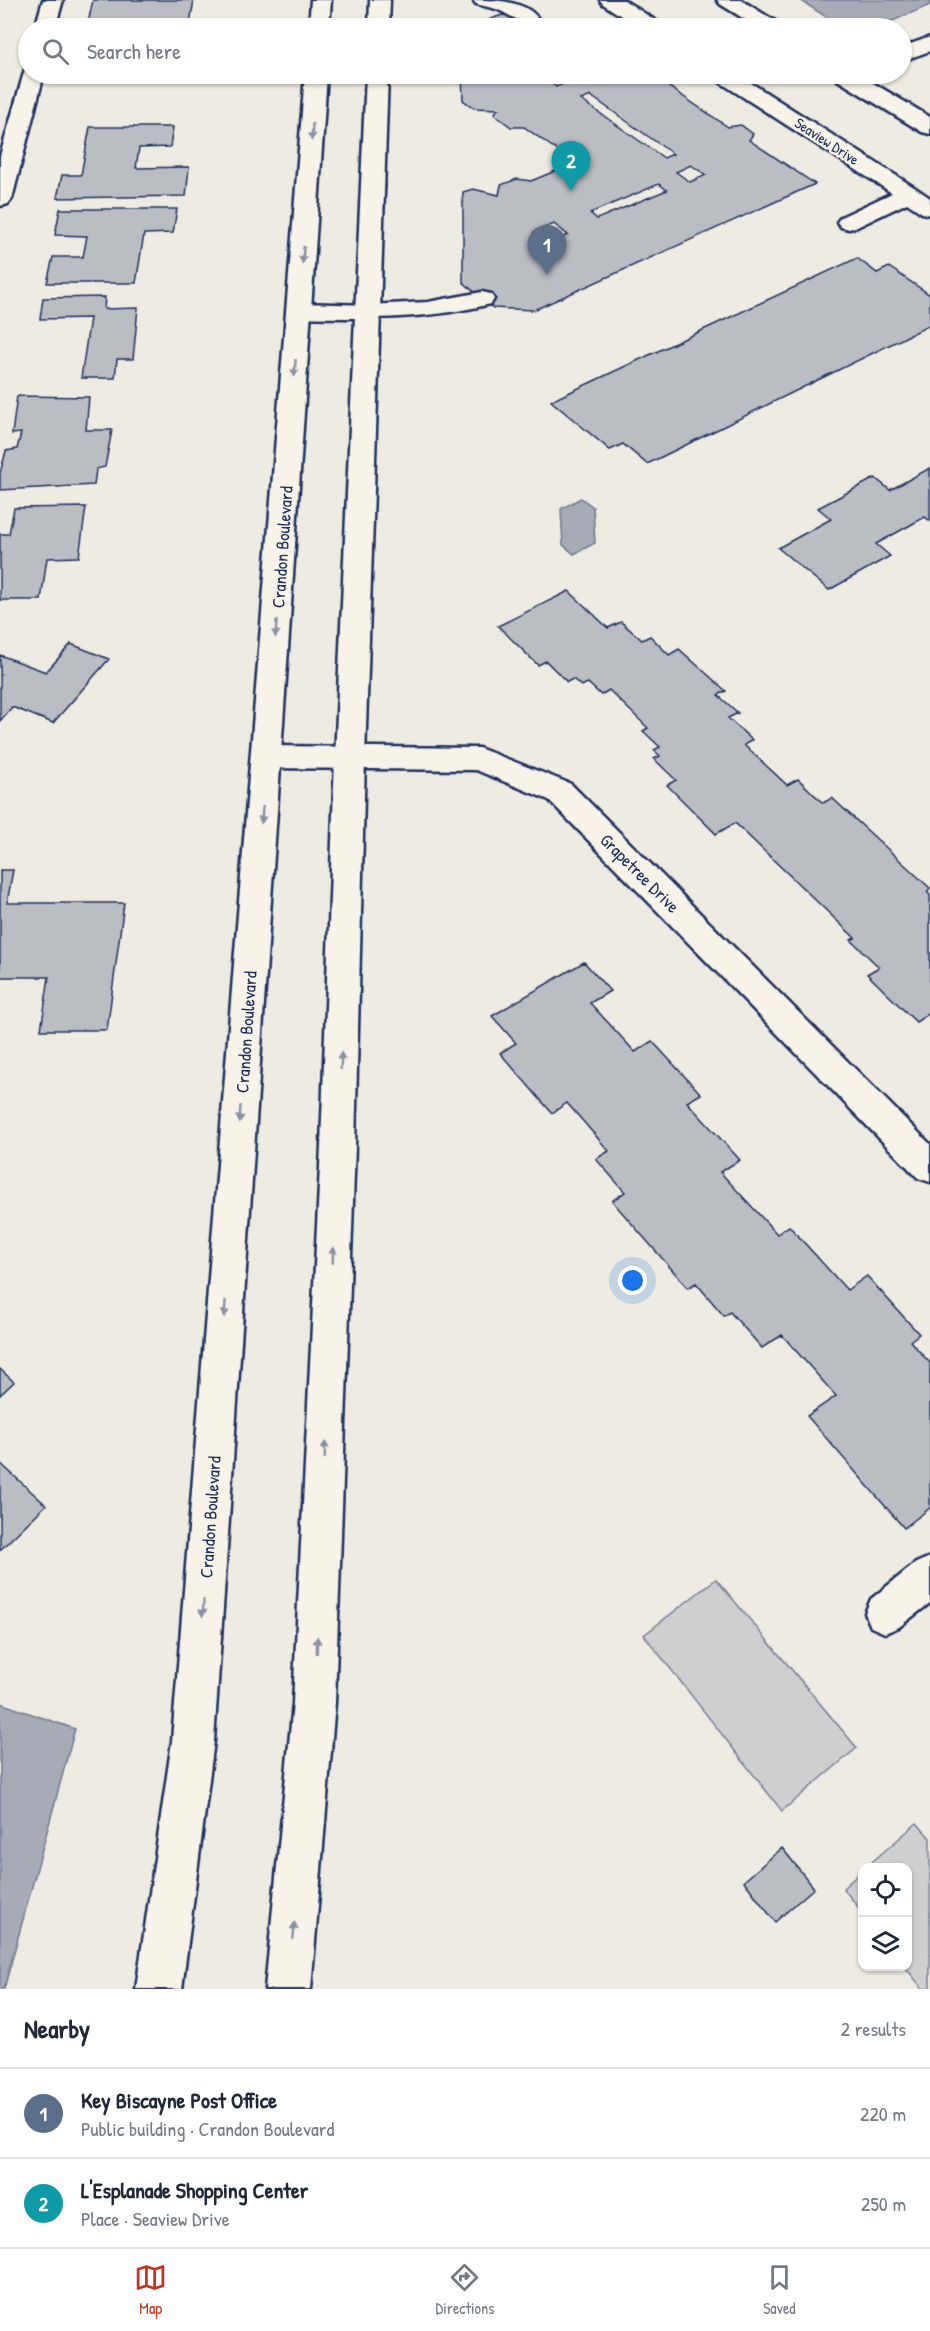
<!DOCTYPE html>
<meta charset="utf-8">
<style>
body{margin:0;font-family:"Patrick Hand",sans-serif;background:#f6f6f7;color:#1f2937}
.controls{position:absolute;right:18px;bottom:18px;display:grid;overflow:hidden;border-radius:12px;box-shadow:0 2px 4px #0004}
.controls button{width:54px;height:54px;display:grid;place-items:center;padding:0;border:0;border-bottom:2px solid #e0e1e3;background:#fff;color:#1f2937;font:30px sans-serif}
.you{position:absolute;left:633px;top:1281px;width:21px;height:21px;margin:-15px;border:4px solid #fff;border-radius:50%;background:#1a73e8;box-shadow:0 0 0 9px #1a73e833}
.badge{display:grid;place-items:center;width:39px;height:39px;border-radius:50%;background:#c8321e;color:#fff;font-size:20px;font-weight:700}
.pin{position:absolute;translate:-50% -50px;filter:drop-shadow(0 2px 3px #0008)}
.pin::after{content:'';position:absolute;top:32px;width:21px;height:18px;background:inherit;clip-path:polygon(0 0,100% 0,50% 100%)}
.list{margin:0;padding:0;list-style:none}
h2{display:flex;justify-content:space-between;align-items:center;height:78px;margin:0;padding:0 24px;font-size:26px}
h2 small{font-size:20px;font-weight:400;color:#747a83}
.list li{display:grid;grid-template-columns:39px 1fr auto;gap:18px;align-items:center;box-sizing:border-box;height:90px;padding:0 24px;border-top:2px solid #e0e1e3}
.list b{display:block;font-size:22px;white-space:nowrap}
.list p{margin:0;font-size:20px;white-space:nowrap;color:#747a83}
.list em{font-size:20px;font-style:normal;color:#747a83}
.icon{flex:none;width:33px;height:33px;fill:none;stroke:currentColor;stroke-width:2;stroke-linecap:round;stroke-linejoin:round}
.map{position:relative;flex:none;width:930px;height:1989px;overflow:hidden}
.search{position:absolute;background:#fff;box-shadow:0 2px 4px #0004;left:18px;right:18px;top:18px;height:66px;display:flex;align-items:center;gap:15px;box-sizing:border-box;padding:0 21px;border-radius:33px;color:#747a83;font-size:22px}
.sheet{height:258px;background:#fff}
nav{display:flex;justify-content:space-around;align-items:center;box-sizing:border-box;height:84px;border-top:2px solid #e0e1e3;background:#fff;font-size:16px;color:#747a83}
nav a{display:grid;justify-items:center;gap:3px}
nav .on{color:#c8321e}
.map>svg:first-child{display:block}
.green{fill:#cfcfcf;stroke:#757f96;stroke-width:1.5}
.water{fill:#a6abb5;stroke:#6e7992;stroke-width:1.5}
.building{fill:#babdc2;stroke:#1b2f5e;stroke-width:1.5;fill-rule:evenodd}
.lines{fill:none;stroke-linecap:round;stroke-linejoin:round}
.minor-casing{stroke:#1b2f5e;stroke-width:5}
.major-casing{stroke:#1b2f5e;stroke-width:5}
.minor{fill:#f7f3e8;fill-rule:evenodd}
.major{fill:#f7f3e8;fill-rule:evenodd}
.oneway{fill:#8991a3}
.labels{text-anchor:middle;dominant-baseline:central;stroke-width:5;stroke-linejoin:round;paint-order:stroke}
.far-street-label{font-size:15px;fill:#1b2f5e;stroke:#f7f3e8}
.street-label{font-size:18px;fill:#1b2f5e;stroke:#f7f3e8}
</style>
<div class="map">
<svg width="930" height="1989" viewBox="0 0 930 1989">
<rect width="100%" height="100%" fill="#eeebe2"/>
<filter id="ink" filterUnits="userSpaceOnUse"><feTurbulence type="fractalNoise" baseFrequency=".0167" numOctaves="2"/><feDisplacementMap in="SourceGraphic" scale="12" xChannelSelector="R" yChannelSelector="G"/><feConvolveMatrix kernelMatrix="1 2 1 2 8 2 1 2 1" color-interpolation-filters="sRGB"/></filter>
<g filter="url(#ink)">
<path class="green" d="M716 1579 857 1748 782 1811 644 1635Z
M917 1823 930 1838V1989H923L905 1967 908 1966V1868L866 1867Z
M862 1871V1912L843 1888Z"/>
<path class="water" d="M800 0H930V5L876 28H843Z
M581 498 593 507 595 543 574 554 563 545 561 509Z
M0 1703 75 1729 4 1989H0Z"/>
<path class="building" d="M93 0H194L190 23H227V28H87Z
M502 15 572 21 584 28H466Z
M462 74H558L545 78 556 87 573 80 564 74H650L728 127 741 125 753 134 749 140 815 184 534 310 493 308 463 282V192L473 189 499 195 501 185 517 179 531 181 575 163 524 127H511L494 114 498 109 474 108 463 100ZM591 96 673 154 664 158 581 100ZM691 165 706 175 690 182 676 172ZM659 184 667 190 597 219 590 213ZM554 224 568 235 548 243 534 232Z
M90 127H173L170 147 139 148 136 168 189 167 186 196 57 198 62 175H81Z
M60 209H177L173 233 144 234 136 283H47L53 257H83L87 236 55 235Z
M857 258 877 273 889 267 930 295V325L647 464 623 444 610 450 551 401Z
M105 297 104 309 138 308 133 359H117L115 378H81L90 318 40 319 43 298Z
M17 396 89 397 86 430H112L105 467 96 469 94 485 0 490V473L6 451 17 449 21 433 12 434Z
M930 468V521L925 517 876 544 890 556 829 590 778 548 831 519 818 508 875 478 890 490Z
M86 507 79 557 47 558 41 600H0V534H9L14 508Z
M569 591 608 628 621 622 642 640 650 636 669 655 679 649 726 691 718 695 738 713 728 718 752 740 744 745 787 785 798 779 823 803 832 798 930 888 927 892 930 895V1013L916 1022 867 974 879 967 851 940 855 938 735 823 716 834 667 785 676 780 654 759 660 756 654 750 660 747 643 731 648 728 609 690 601 695 588 683 581 686 573 679 567 682 546 661 538 665 498 626Z
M71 644 109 659 53 723 12 707 0 721V655L46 672Z
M0 870H13L7 903H124L107 1030H41L49 977H0Z
M584 962 610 991 590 1003 635 1052 652 1041 701 1094 687 1102 740 1160 720 1172 777 1234 789 1226 847 1290 867 1276 919 1334 910 1341 930 1363V1508L904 1528 807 1416 836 1396 782 1335 762 1348 730 1312 724 1316 696 1283 688 1288 612 1201 625 1192 596 1159 609 1151 567 1103 552 1113 500 1053 516 1043 492 1016Z
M0 1369 14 1382 0 1395Z
M0 1463 46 1505 0 1550Z
M782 1848 814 1888 775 1922 744 1881Z"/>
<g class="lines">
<g class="minor-casing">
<path id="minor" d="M43 0H63L55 28H35Z
M473 0C494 0 523 0 537 17L534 21C519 25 510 14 496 9 490 7 482 6 476 4Z
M600 0H624L661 24 664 28H640L603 4Z
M717 0H741L780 24 783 28H759L720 4Z
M930 37V51L902 61V47Z
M25 69H28V74H44L12 199 8 204 0 206V156Z
M712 74H737L917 189 930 198V215L922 213 907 203 857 227 849 229 841 227 837 222 841 217 892 193 715 79Z
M833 74H858L930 117V134L922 132 836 79Z
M482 292 491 294 494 299 491 304C427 320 365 319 300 317L291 315 288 310 291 305 300 303 369 305 428 302Z
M266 746 479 748 571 784 930 1144V1182L918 1178 549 800 476 770 266 768 255 765 251 757 255 749Z
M930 1557V1603L899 1627 885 1633 871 1627 865 1613 871 1599 916 1563Z"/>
</g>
<g class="major-casing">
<path id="major" d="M311 0H331L329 28H309Z
M370 0H390L389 28H369Z
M305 74H327L214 1741 182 1989H136L172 1741Z
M366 74H388L365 758 355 1146 335 1703 311 1989H265L293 1703 321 1146 335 758Z"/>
</g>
<use href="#minor" class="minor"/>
<use href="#major" class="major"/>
</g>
<defs><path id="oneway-solid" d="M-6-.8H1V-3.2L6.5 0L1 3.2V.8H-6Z" transform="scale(1.5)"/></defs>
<g class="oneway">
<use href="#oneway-solid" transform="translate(312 132) rotate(94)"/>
<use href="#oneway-solid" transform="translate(303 255) rotate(94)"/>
<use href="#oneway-solid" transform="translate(295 368) rotate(94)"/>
<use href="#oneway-solid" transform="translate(276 629) rotate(94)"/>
<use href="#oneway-solid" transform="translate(262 815) rotate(94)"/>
<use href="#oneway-solid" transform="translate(341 1061) rotate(-88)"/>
<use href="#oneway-solid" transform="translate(240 1114) rotate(94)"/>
<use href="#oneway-solid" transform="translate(333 1255) rotate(-88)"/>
<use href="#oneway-solid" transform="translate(225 1309) rotate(94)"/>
<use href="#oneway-solid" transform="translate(325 1450) rotate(-88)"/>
<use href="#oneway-solid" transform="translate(203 1608) rotate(94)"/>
<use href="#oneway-solid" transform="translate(317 1645) rotate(-88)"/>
<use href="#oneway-solid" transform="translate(294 1931) rotate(-85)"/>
</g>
</g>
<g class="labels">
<g class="far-street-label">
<text transform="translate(827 141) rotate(33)">Seaview Drive</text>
</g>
<g class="street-label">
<text transform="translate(282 547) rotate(-86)">Crandon Boulevard</text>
<text transform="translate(640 873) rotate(45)">Grapetree Drive</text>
<text transform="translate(246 1032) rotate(-86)">Crandon Boulevard</text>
<text transform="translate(210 1517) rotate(-86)">Crandon Boulevard</text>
</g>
</g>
</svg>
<div class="controls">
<button><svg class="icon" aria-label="locate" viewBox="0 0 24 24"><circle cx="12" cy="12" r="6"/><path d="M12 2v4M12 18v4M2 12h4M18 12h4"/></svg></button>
<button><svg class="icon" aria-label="layers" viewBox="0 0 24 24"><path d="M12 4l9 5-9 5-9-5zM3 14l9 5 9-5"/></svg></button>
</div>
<div class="you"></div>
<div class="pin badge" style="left:547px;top:275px;background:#5c6f8a">1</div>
<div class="pin badge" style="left:571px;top:191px;background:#0f9aa8">2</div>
<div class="search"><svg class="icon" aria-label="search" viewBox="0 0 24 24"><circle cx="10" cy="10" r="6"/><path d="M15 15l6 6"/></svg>Search here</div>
</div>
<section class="sheet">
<h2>Nearby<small>2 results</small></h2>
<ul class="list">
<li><span class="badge" style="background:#5c6f8a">1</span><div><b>Key Biscayne Post Office</b><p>Public building · Crandon Boulevard</p></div><em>220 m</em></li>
<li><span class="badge" style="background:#0f9aa8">2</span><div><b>L'Esplanade Shopping Center</b><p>Place · Seaview Drive</p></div><em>250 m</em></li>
</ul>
</section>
<nav>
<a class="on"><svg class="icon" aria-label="map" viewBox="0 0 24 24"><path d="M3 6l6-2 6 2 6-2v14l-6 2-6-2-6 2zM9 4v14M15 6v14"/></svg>Map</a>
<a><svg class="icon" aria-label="directions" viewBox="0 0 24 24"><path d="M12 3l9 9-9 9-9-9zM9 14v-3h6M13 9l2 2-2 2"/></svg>Directions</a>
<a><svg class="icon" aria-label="saved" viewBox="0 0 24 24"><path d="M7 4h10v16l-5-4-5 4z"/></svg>Saved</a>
</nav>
